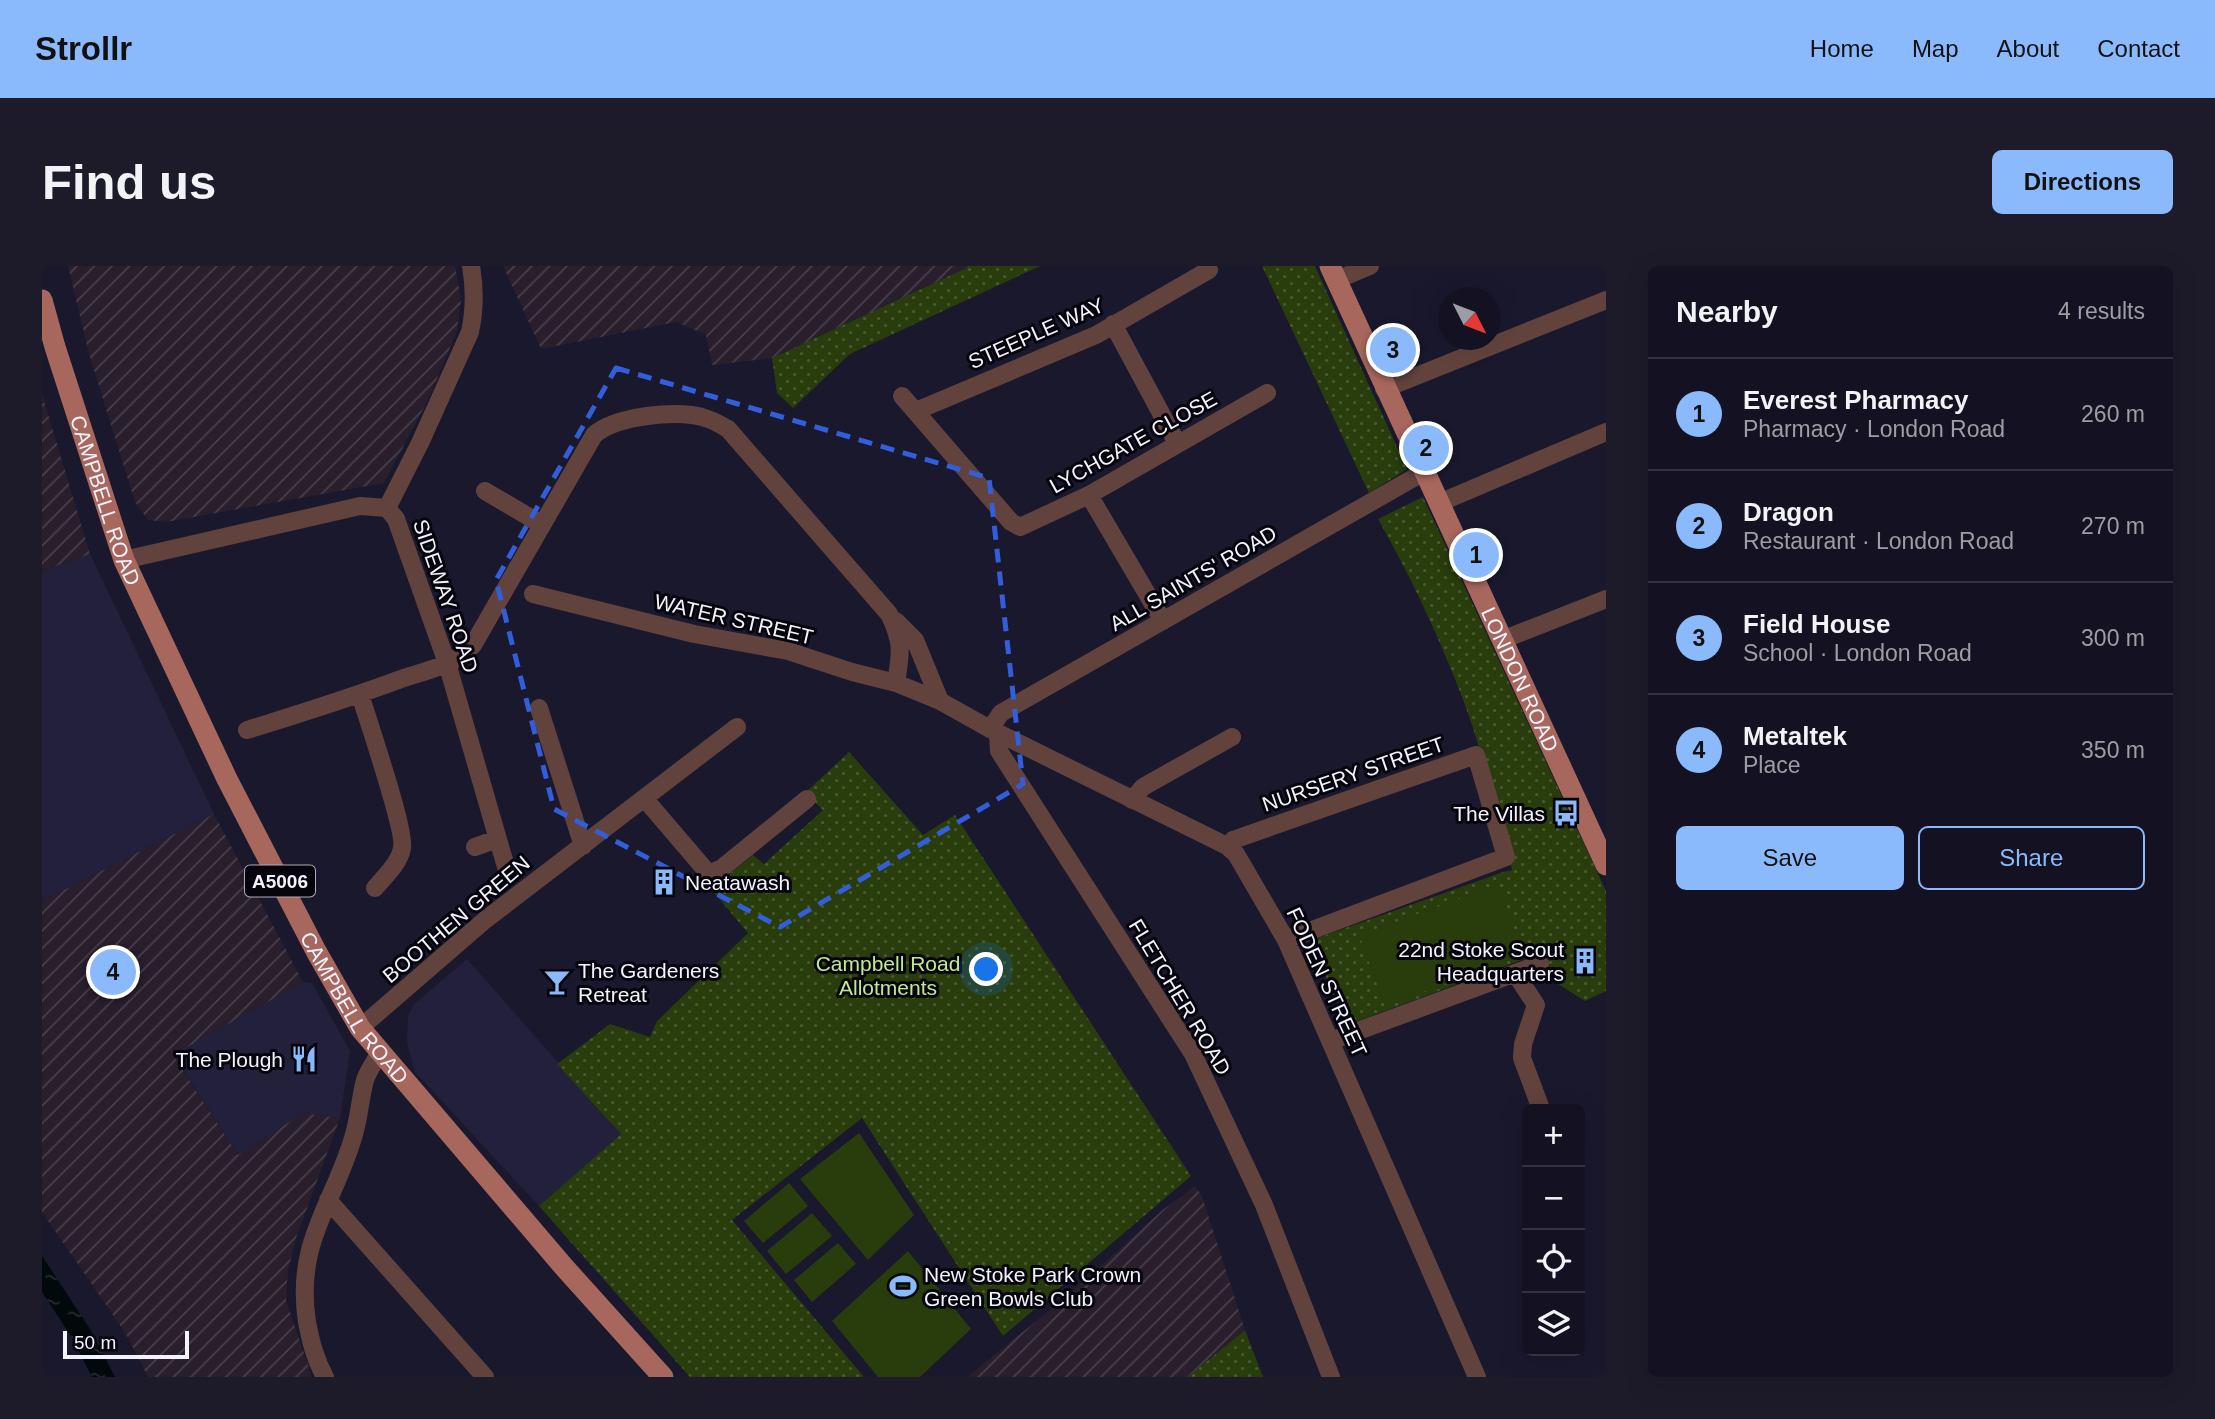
<!DOCTYPE html>
<meta charset="utf-8">
<style>
body{margin:0;font-family:Helvetica,sans-serif;background:#1d1b2a;color:#f1f3f6}
.controls{position:absolute;right:21px;bottom:21px;display:grid;overflow:hidden;border-radius:10px;box-shadow:0 7px 28px #0002}
.controls button{width:63px;height:63px;display:grid;place-items:center;padding:0;border:0;border-bottom:2px solid #333240;background:#141222;color:#f1f3f6;font:35px sans-serif}
.compass{position:absolute;left:1396px;top:21px;width:63px;height:63px;border-radius:50%;background:#141222;box-shadow:0 7px 28px #0002;rotate:132deg}
.scale{position:absolute;left:21px;bottom:18px;width:126px;box-sizing:border-box;padding-left:7px;border:4px solid #f3f3fd;border-top:0;font-size:19px;line-height:24px;white-space:nowrap;color:#f3f3fd;-webkit-text-stroke:5px #06050d;paint-order:stroke}
.you{position:absolute;left:945px;top:704px;width:24px;height:24px;margin:-18px;border:5px solid #fff;border-radius:50%;background:#1a73e8;box-shadow:0 0 0 10px #1a73e833}
.badge{display:grid;place-items:center;width:46px;height:46px;border-radius:50%;background:#8abafc;color:#111;font-size:23px;font-weight:700}
.pin{position:absolute;translate:-50% -50%;border:4px solid #fff;box-shadow:0 2px 7px #0006}
.list{margin:0;padding:0;list-style:none}
h2{display:flex;justify-content:space-between;align-items:center;height:91px;margin:0;padding:0 28px;font-size:30px}
h2 small{font-size:23px;font-weight:400;color:#9d9ea5}
.list li{display:grid;grid-template-columns:46px 1fr auto;gap:21px;align-items:center;box-sizing:border-box;height:112px;padding:0 28px;border-top:2px solid #333240}
.list b{display:block;font-size:26px;white-space:nowrap}
.list p{margin:0;font-size:23px;white-space:nowrap;color:#9d9ea5}
.list em{font-size:23px;font-style:normal;color:#9d9ea5}
.actions{display:flex;gap:14px;padding:21px 28px}
.actions a{flex:1;padding:16px 0;border:2px solid #8abafc;border-radius:10px;text-align:center;font-size:24px;color:#8abafc}
.actions .main{background:#8abafc;color:#111}
.icon{flex:none;width:38px;height:38px;fill:none;stroke:currentColor;stroke-width:2;stroke-linecap:round;stroke-linejoin:round}
.map{position:relative;flex:none;width:1564px;height:1111px;overflow:hidden;border-radius:10px}
header{display:flex;align-items:center;gap:42px;box-sizing:border-box;height:98px;padding:0 35px;background:#8abafc;color:#111}
header strong{font-size:33px}
nav{display:flex;gap:38px;margin-inline-start:auto;font-size:24px}
.intro{display:flex;align-items:center;justify-content:space-between;box-sizing:border-box;height:168px;padding:0 42px}
h1{margin:0;font-size:49px}
.button{padding:18px 32px;border-radius:10px;background:#8abafc;color:#111;font-size:24px;font-weight:700}
main{display:flex;gap:42px;padding:0 42px}
aside{flex:1;background:#141222;border-radius:10px;box-shadow:0 7px 28px #0002}
.map>svg:first-child{display:block}
.built{fill:#23203c}
.industrial{fill:url(#industrial-furrows)}
.park{fill:url(#park-dots)}
.pitch{fill:#283c0c}
.water{fill:url(#water-ripples)}
.lines{fill:none;stroke-linecap:round;stroke-linejoin:round}
.minor{stroke:#61423d;stroke-width:18}
.major{stroke:#a7675d;stroke-width:21}
.marked{fill:none;stroke:#325edc;stroke-width:5;stroke-dasharray:14 9;stroke-linejoin:round}
.labels{text-anchor:middle;dominant-baseline:central;stroke-width:6;stroke-linejoin:round;paint-order:stroke}
.shield{fill:#06050d;stroke:#acacb5;stroke-width:2}
.shield-label{font-size:19px;font-weight:bold;fill:#f3f3fd}
.street-label{font-size:21px;fill:#f3f3fd;stroke:#06050d}
.poi-label{font-size:21px;fill:#f3f3fd;stroke:#06050d;text-anchor:end}
.park-label{font-size:21px;fill:#bfeb8e;stroke:#06050d}
</style>
<header>
<strong>Strollr</strong>
<nav><a>Home</a><a>Map</a><a>About</a><a>Contact</a></nav>
</header>
<div class="intro"><h1>Find us</h1><a class="button">Directions</a></div>
<main>
<div class="map">
<svg width="1564" height="1111" viewBox="0 0 1564 1111">
<defs>
<pattern id="industrial-furrows" width="10" height="10" patternUnits="userSpaceOnUse" patternTransform="scale(1.75)"><rect width="10" height="10" fill="#281e2c"/><path d="M-1 1l2-2M0 10L10 0M9 11l2-2" fill="none" stroke="#483f4c"/></pattern>
<pattern id="park-dots" width="8" height="8" patternUnits="userSpaceOnUse" patternTransform="scale(1.75)"><rect width="8" height="8" fill="#283c0c"/><path d="M2 2h.1M6 6h.1" fill="none" stroke="#485930" stroke-width="1.8" stroke-linecap="round"/></pattern>
<pattern id="water-ripples" width="26" height="14" patternUnits="userSpaceOnUse" patternTransform="scale(1.75)"><rect width="26" height="14" fill="#01090b"/><path d="M2 4q2-2 4 0t4 0M15 11q2-2 4 0t4 0" fill="none" stroke="#262d2f"/></pattern>
</defs>
<rect width="100%" height="100%" fill="#1a182d"/>
<path class="built" d="M48 288 172 548 0 635V305Z
M425 693 579 868 497 940 373 806 365 776 366 750 372 738Z
M261 716 270 717 308 785 298 852 261 847 196 889 131 788Z"/>
<path class="industrial" d="M26 0H413L419 34 415 65 387 132 342 217 124 256 106 254 93 236 47 88Z
M461 0H929L730 92 670 99 664 69 634 56 499 83Z
M0 128 48 288 0 305Z
M172 548 261 716 131 789 196 889 261 847 298 852 253 975 246 1005 244 1034 270 1111H106L84 1068 0 946V635Z
M1153 920 1160 930 1203 1064 1146 1111H925L1024 1031 1123 942Z"/>
<path class="park" d="M929 0H998L808 88 751 142 735 127 730 92Z
M1220 0H1273L1365 203 1327 227Z
M1381 231 1564 625V725L1543 735 1513 716 1503 687 1487 691 1303 760 1270 674 1461 606 1470 604C1454 544 1440 481 1417 423 1394 365 1367 307 1336 253Z
M807 486 881 569 913 549 1149 910 961 1070 820 852 690 954 822 1111H648L497 940 579 868 515 798 568 758 608 771 615 755 706 667 669 623 711 589 722 598 781 544 763 527Z
M1203 1064 1221 1111H1146Z"/>
<path class="pitch" d="M1456 619 1481 689 1343 740 1317 669Z
M817 867 872 949 826 994 758 913Z
M747 917 766 940 721 977 702 955Z
M770 947 790 970 744 1008 725 985Z
M796 977 814 998 770 1036 752 1014Z
M866 985 929 1063 878 1111H836L790 1055Z"/>
<path class="water" d="M0 990 48 1063 73 1111H50L30 1072 0 1026Z"/>
<g class="lines">
<path class="minor" d="M1294 14 1328 0
M1071 58 1135 177
M1342 123 1564 34
M860 130 969 256 978 261 1047 229 1225 127
M874 145 1054 69 1167 4
M443 225 499 258
M1047 229 1121 355
M1397 237 1564 166
M345 242 378 177 428 66C433 43 433 23 429 0
M82 294 318 240 345 242 354 253 405 397 464 601
M491 328 652 368 746 385 810 406 854 417 898 435 948 463 1185 580 1194 588 1244 674 1435 1111
M854 355 873 374 898 435
M1460 374 1564 333
M318 428C325 452 364 565 360 582 357 598 343 610 333 622
M497 442 541 580
M948 463 959 447 1382 206
M205 464C257 448 308 432 359 413 383 405 414 399 431 379L552 169C573 150 633 144 660 151 670 154 678 158 686 163L847 348C861 376 859 387 854 417
M956 467 957 485 1151 788 1222 939 1289 1111
M602 532 667 608 680 602 765 533
M1090 534 1101 521 1190 471
M1185 580 1191 574 1434 489 1464 591 1244 674
M433 581 455 573
M1473 707 1494 739 1481 778 1480 792 1499 843
M318 762 443 654 695 461
M1289 775 1498 698
M286 934 443 1111
M283 1111C273 1093 269 1076 265 1056 253 977 290 941 311 872 317 853 318 833 323 814 326 805 333 795 338 786"/>
<g class="major">
<path id="s1" d="M1288 0 1564 599"/>
<path id="s2" d="M0 34 13 81 82 294 185 513 274 685 318 762 522 1001 621 1111"/>
</g>
</g>
<path class="marked" d="M574 102 947 212 981 518 738 661 512 543 454 314Z"/>
<defs>
<g id="bus-bare" transform="scale(2.1)"><path d="M-5-6H5V4H4V6H2V4H-2V6H-4V4H-5ZM-3.5-4V0h7V-4ZM-3.5 1.2v1.5H-2V1.2ZM2 1.2v1.5H3.5V1.2Z" fill="#8abafc" stroke="#06050d" stroke-width="2.5" paint-order="stroke"/></g>
<g id="building-bare" transform="scale(2.1)"><path d="M-4-6H4V6H1V3H-1V6H-4ZM-2.5-4.3h1.7v1.8h-1.7ZM.8-4.3h1.7v1.8H.8ZM-2.5-1h1.7V.8h-1.7ZM.8-1h1.7V.8H.8Z" fill="#8abafc" stroke="#06050d" stroke-width="2.5" paint-order="stroke"/></g>
<g id="bar-bare" transform="scale(2.1)"><path d="M-6-5H6L.8 .8V4.5H3.5V6h-7V4.5H-.8V.8Z" fill="#8abafc" stroke="#06050d" stroke-width="2.5" paint-order="stroke"/></g>
<g id="restaurant-bare" transform="scale(2.1)"><path d="M-5-6h1v4h1v-4h1v4h1v-4h1v5L-1.5 .5V6h-2V.5L-5-1ZM5-6V6H3V1.5H1.5Q1.5-4 5-6Z" fill="#8abafc" stroke="#06050d" stroke-width="2.5" paint-order="stroke"/></g>
<g id="stadium-bare" transform="scale(2.1)"><path d="M0-5a6.5 5 0 1 0 0 10a6.5 5 0 1 0 0-10ZM-3.5-1.8h7v3.6h-7Z" fill="#8abafc" stroke="#06050d" stroke-width="2.5" paint-order="stroke"/></g>
</defs>
<g fill-rule="evenodd">
<use href="#bus-bare" x="1524" y="547"/>
<use href="#building-bare" x="622" y="616"/>
<use href="#building-bare" x="1543" y="695"/>
<use href="#bar-bare" x="515" y="716"/>
<use href="#restaurant-bare" x="262" y="793"/>
<use href="#stadium-bare" x="861" y="1020"/>
</g>
<g class="labels">
<rect class="shield" x="203" y="599.5" width="70" height="31" rx="5"/>
<g class="shield-label">
<text x="238" y="615">A5006</text>
</g>
<g class="street-label">
<text transform="translate(994 67) rotate(-24)">STEEPLE WAY</text>
<text transform="translate(1091 176) rotate(-29)">LYCHGATE CLOSE</text>
<text stroke="none"><textPath href="#s2" startOffset="210">CAMPBELL ROAD</textPath></text>
<text transform="translate(1151 312) rotate(-30)">ALL SAINTS' ROAD</text>
<text transform="translate(404 330) rotate(71)">SIDEWAY ROAD</text>
<text transform="translate(692 353) rotate(13)">WATER STREET</text>
<text stroke="none"><textPath href="#s1" startOffset="455">LONDON ROAD</textPath></text>
<text transform="translate(1311 508) rotate(-19)">NURSERY STREET</text>
<text transform="translate(414 653) rotate(-40)">BOOTHEN GREEN</text>
<text transform="translate(1285 716) rotate(65)">FODEN STREET</text>
<text transform="translate(1138 731) rotate(59)">FLETCHER ROAD</text>
<text stroke="none"><textPath href="#s2" startOffset="777">CAMPBELL ROAD</textPath></text>
</g>
<g class="poi-label">
<text x="1503" y="547">The Villas</text>
<text x="643" y="616" text-anchor="start">Neatawash</text>
<text x="1522" y="683">22nd Stoke Scout<tspan x="1522" dy="24">Headquarters</tspan></text>
<text x="536" y="704" text-anchor="start">The Gardeners<tspan x="536" dy="24">Retreat</tspan></text>
<text x="241" y="793">The Plough</text>
<text x="882" y="1008" text-anchor="start">New Stoke Park Crown<tspan x="882" dy="24">Green Bowls Club</tspan></text>
</g>
<g class="park-label">
<text x="846" y="697">Campbell Road<tspan x="846" dy="24">Allotments</tspan></text>
</g>
</g>
</svg>
<div class="controls">
<button>+</button>
<button>−</button>
<button><svg class="icon" aria-label="locate" viewBox="0 0 24 24"><circle cx="12" cy="12" r="6"/><path d="M12 2v4M12 18v4M2 12h4M18 12h4"/></svg></button>
<button><svg class="icon" aria-label="layers" viewBox="0 0 24 24"><path d="M12 4l9 5-9 5-9-5zM3 14l9 5 9-5"/></svg></button>
</div>
<svg class="compass" viewBox="-18 -18 36 36"><path d="M0-13l5 13h-10z" fill="#e53935"/><path d="M0 13l5-13h-10z" fill="#9d9ea5"/></svg>
<div class="scale">50 m</div>
<div class="you"></div>
<div class="pin badge" style="left:1434px;top:289px">1</div>
<div class="pin badge" style="left:1384px;top:182px">2</div>
<div class="pin badge" style="left:1351px;top:84px">3</div>
<div class="pin badge" style="left:71px;top:706px">4</div>
</div>
<aside>
<h2>Nearby<small>4 results</small></h2>
<ul class="list">
<li><span class="badge">1</span><div><b>Everest Pharmacy</b><p>Pharmacy · London Road</p></div><em>260 m</em></li>
<li><span class="badge">2</span><div><b>Dragon</b><p>Restaurant · London Road</p></div><em>270 m</em></li>
<li><span class="badge">3</span><div><b>Field House</b><p>School · London Road</p></div><em>300 m</em></li>
<li><span class="badge">4</span><div><b>Metaltek</b><p>Place</p></div><em>350 m</em></li>
</ul>
<div class="actions"><a class="main">Save</a><a>Share</a></div>
</aside>
</main>
